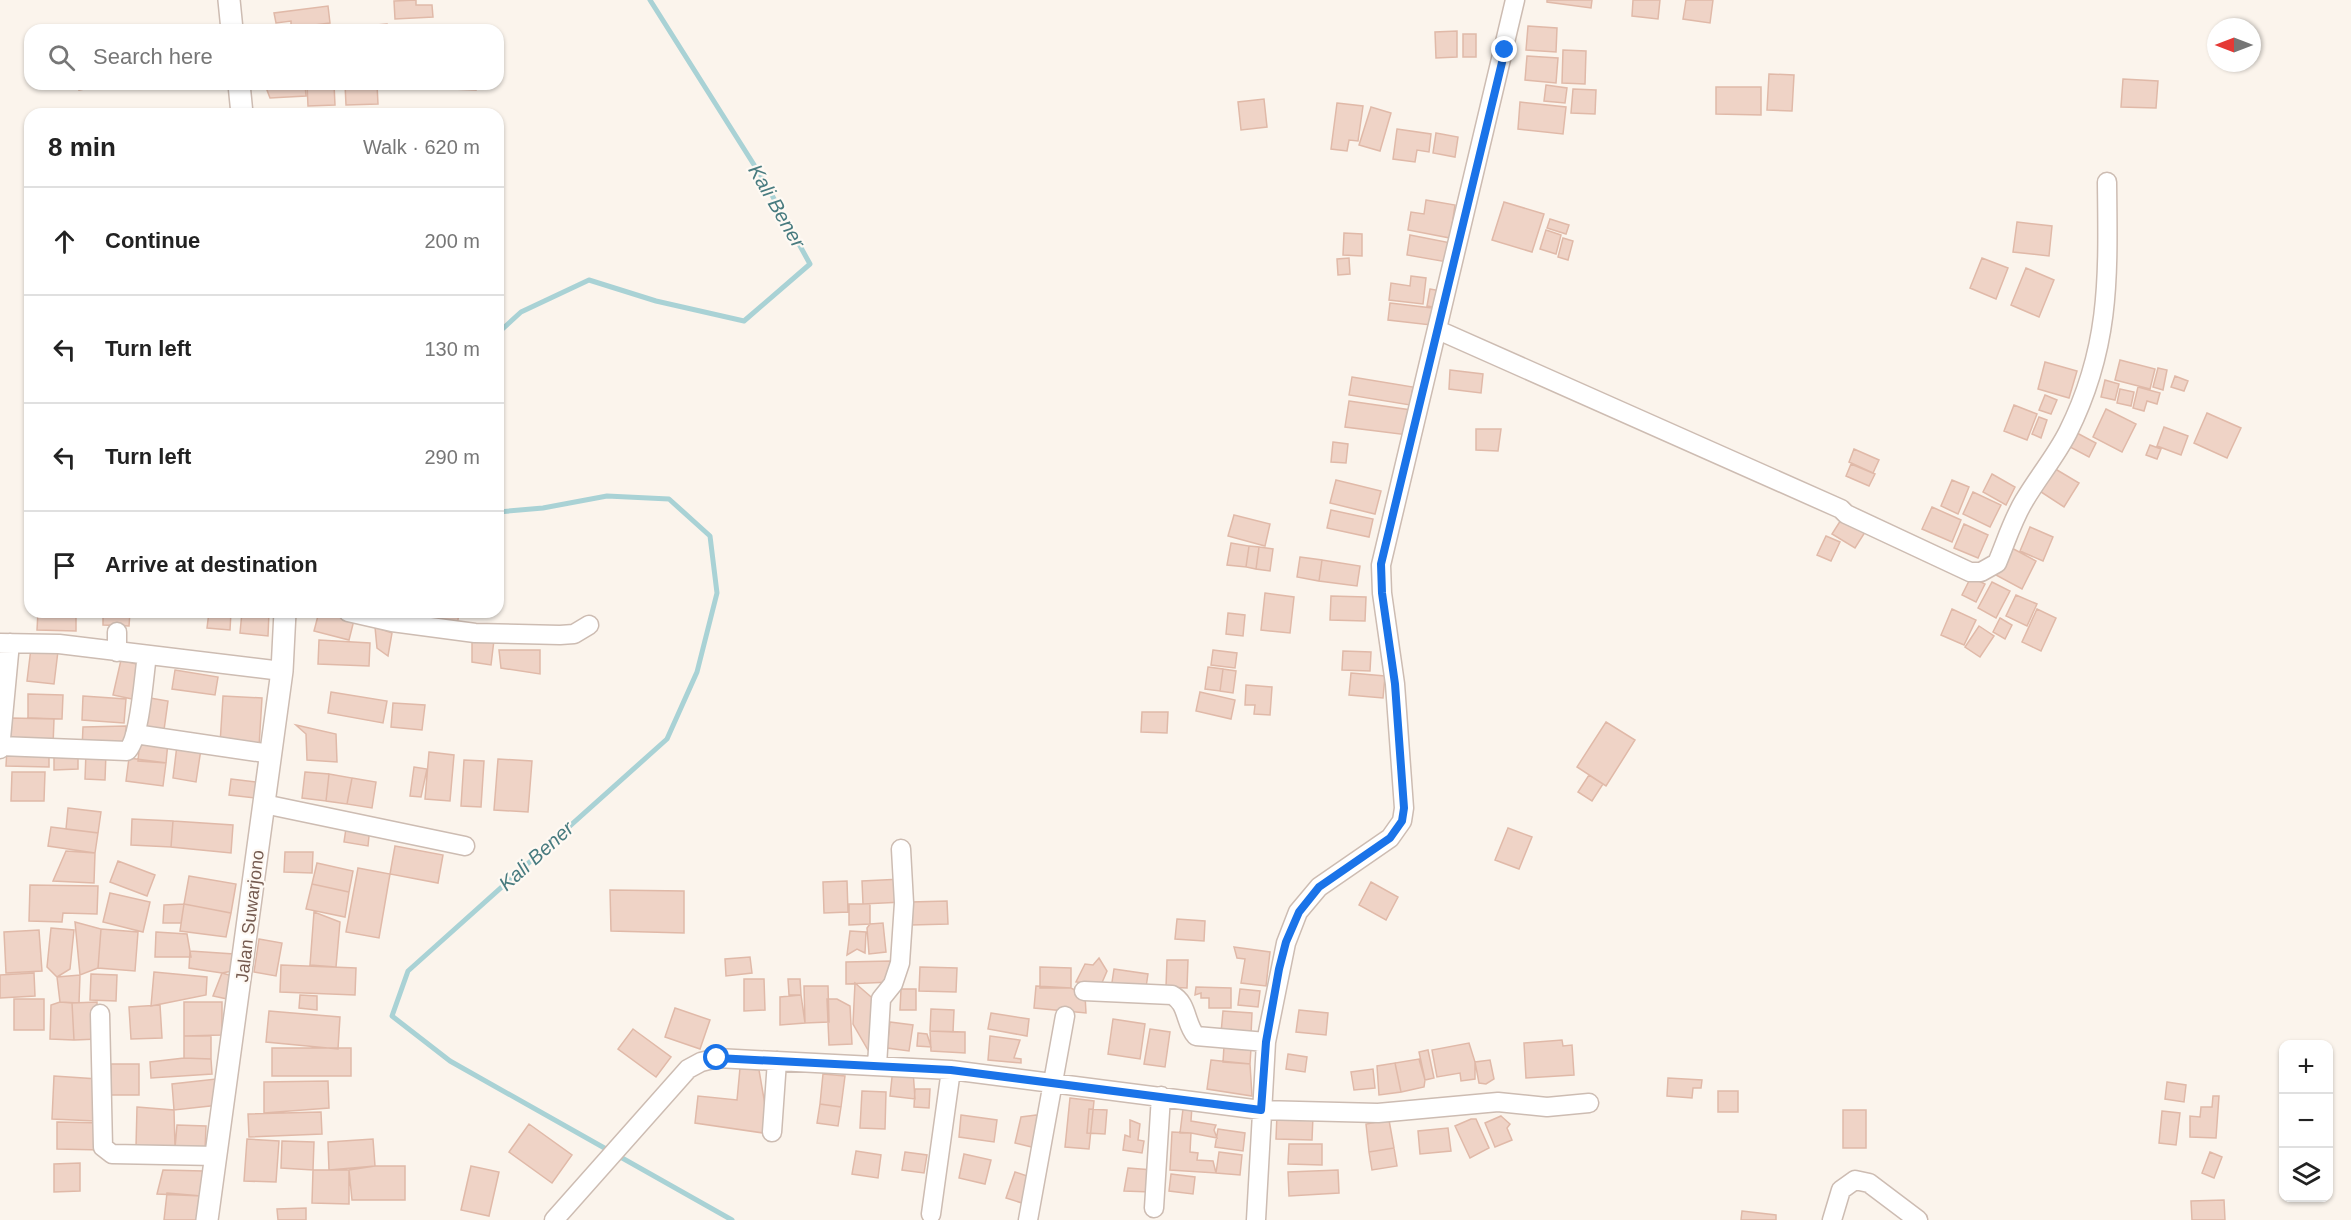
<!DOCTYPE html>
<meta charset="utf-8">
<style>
body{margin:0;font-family:Helvetica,sans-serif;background:#f6f6f6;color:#222}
.controls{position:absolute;right:18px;bottom:18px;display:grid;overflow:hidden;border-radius:12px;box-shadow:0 2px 4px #0004}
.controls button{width:54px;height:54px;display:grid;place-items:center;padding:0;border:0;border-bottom:2px solid #e0e0e0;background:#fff;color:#222;font:30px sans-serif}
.compass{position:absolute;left:2207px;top:18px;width:54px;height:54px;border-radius:50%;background:#fff;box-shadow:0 2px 4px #0004;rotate:270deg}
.stop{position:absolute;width:18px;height:18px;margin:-14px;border:4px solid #1a73e8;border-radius:50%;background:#fff}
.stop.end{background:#1a73e8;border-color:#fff;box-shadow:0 2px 6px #0008}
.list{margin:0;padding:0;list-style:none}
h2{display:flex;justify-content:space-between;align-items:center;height:78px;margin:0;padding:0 24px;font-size:26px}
h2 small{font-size:20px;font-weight:400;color:#767676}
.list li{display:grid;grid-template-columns:39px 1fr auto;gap:18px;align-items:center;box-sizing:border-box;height:108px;padding:0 24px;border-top:2px solid #e0e0e0}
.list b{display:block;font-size:22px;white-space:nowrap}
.list em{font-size:20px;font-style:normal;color:#767676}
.icon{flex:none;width:33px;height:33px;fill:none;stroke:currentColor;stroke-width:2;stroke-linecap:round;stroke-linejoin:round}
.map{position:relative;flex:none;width:2351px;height:1220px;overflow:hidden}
.search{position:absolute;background:#fff;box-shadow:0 2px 4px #0004;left:24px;top:24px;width:480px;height:66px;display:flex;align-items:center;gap:15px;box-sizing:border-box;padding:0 21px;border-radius:18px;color:#767676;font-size:22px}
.panel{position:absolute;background:#fff;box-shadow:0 2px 4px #0004;left:24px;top:108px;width:480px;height:510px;border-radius:18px}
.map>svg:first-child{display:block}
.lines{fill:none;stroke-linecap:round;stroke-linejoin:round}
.stream{stroke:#a9d2d5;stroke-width:5}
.building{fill:#efd3c6;stroke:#e0b9a8;stroke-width:1.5}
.minor-casing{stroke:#cdbcb2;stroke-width:21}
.tertiary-casing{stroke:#cdbcb2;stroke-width:24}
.minor{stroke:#fff;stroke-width:18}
.tertiary{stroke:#fff;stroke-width:21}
.route{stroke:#1a73e8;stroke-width:8}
.labels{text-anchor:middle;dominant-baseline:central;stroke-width:4.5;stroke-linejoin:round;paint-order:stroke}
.street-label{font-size:18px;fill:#755b50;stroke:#fef9f3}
.water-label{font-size:20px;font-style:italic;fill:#487b7f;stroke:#fef9f3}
</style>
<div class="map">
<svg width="2351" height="1220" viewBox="0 0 2351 1220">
<rect width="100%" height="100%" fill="#fbf4ec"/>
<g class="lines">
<path class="stream" d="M498 333 521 312 589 280 656 301 744 321 810 264 763 179 650 0
M498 512 543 508 607 496 669 499 710 536 717 593 697 672 667 739 408 971 392 1016 450 1061 732 1220"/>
</g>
<path class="building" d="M416 0V5H432L433 17 395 19 394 1Z
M1547 0H1592L1591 8 1547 2Z
M1633 0H1660L1658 19 1632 16Z
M1686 0H1713L1710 23 1683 19Z
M328 6 330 23 291 28V21L276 23 274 13Z
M387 24V30H354L353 27Z
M453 25V30H431L430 26Z
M1528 26 1557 28 1556 52 1526 50Z
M1457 31V57L1436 58 1435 32Z
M1463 34H1476V57H1463Z
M1563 50 1586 51 1585 84 1562 83Z
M1527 56 1558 58 1556 83 1525 80Z
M1769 74 1794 75 1792 111 1767 110Z
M2123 79 2158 81 2156 108 2121 107Z
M78 84H109L79 90Z
M305 84 306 96 270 98 265 85Z
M307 84H334L335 105 308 106Z
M345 84H377L378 104 346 105Z
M451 84H476V90L451 89Z
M1546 85 1567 88 1565 103 1544 101Z
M1716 87H1761V115L1716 114Z
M1573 89 1596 90 1595 114 1571 113Z
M1264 99 1267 127 1241 130 1238 102Z
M1520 102 1566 107 1563 134 1518 129Z
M1337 103 1363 106 1358 141 1349 140 1347 151 1331 149Z
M1371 107 1391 113 1380 151 1359 145Z
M1397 129 1431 134 1429 152 1417 150 1415 162 1393 159Z
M1436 133 1458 137 1455 157 1433 153Z
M1426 200 1455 205 1450 238 1408 230 1411 212 1424 214Z
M1504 202 1544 214 1532 252 1492 240Z
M1550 219 1569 225 1566 234 1547 228Z
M2017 222 2052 226 2049 256 2013 252Z
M1546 230 1561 235 1556 254 1540 249Z
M1344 233 1362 234V256L1343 255Z
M1410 235 1451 243 1447 262 1407 255Z
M1563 238 1573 241 1568 260 1558 257Z
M1349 258 1350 274 1338 275 1337 259Z
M1982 258 2008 268 1996 299 1970 288Z
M2026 268 2054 280 2039 317 2011 305Z
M1411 276 1426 278 1423 304 1389 300 1391 283 1410 286Z
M1430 289 1441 291 1438 308 1427 306Z
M1390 303 1432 308 1431 325 1388 320Z
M2120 360 2155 369 2150 389 2115 380Z
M2045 362 2077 371 2069 398 2038 389Z
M2158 368 2167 370 2163 390 2153 387Z
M1450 370 1483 374 1481 393 1449 389Z
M2175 376 2188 381 2184 391 2171 387Z
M1352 377 1413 387 1410 405 1349 395Z
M2105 380 2119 384 2115 400 2101 397Z
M2138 387 2160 393 2157 404 2147 401 2144 411 2133 408Z
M2120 389 2134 392 2131 406 2117 403Z
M2045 395 2057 400 2051 414 2039 410Z
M1349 401 1411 410 1408 435 1345 427Z
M2014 405 2037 414 2027 440 2004 431Z
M2106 409 2136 424 2122 452 2093 437Z
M2207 413 2241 428 2227 458 2194 443Z
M2039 417 2047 420 2041 438 2032 434Z
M2164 427 2188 436 2181 455 2157 446Z
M1476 429H1501L1498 451 1476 450Z
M2077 433 2096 443 2089 457 2070 447Z
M1333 442 1348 444 1346 463 1331 462Z
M2150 445 2161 449 2157 459 2146 455Z
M1854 449 1879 460 1873 473 1849 462Z
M1851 464 1875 474 1869 486 1846 476Z
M2052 467 2079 483 2064 507 2038 490Z
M1992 474 2015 487 2006 505 1983 492Z
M1336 480 1381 491 1375 514 1330 503Z
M1952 480 1969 487 1958 514 1941 506Z
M1973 492 2001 505 1990 527 1963 514Z
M1932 507 1961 520 1952 542 1922 529Z
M1331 510 1373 519 1369 537 1327 528Z
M1234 515 1270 524 1265 546 1228 536Z
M1844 515 1867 529 1855 548 1832 534Z
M1964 524 1988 535 1978 558 1954 548Z
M2030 527 2053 537 2043 561 2020 551Z
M1826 536 1840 542 1831 561 1817 555Z
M1231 543 1249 546 1246 567 1227 565Z
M1249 546 1259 547 1256 569 1246 567Z
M2008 546 2036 561 2022 589 1994 574Z
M1259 547 1273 549 1270 571 1256 569Z
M1300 557 1322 560 1319 581 1297 577Z
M1322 560 1360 566 1357 586 1319 581Z
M1971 577 1985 584 1976 602 1962 595Z
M1992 582 2010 591 1996 618 1978 608Z
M1265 593 1294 597 1290 633 1261 630Z
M2016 595 2037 604 2027 626 2006 616Z
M1331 596 1366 597 1365 621 1330 620Z
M1952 609 1976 620 1964 645 1941 635Z
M2037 609 2056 618 2041 651 2022 642Z
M38 612H76V631L37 630Z
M103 612H130L129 626 103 625Z
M209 612H231L230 630 207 628Z
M242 612H269L268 636 240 633Z
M319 612H341L355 616 349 640 314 631Z
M411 612H459L457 627 410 621Z
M1228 613 1245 615 1243 636 1226 634Z
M2000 618 2012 625 2005 639 1993 632Z
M1979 626 1994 636 1980 657 1965 647Z
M375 627 392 633 388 656 377 648Z
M319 640 370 643 369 666 318 664Z
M494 640 491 665 472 662V642Z
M31 648 58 651 54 684 27 681Z
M499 650H540V674L501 668Z
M1213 650 1237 653 1235 668 1211 665Z
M1343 651 1371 652 1370 671 1342 670Z
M121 660 144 666 137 700 113 695Z
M1208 667 1223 669 1220 691 1205 689Z
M1223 669 1236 671 1233 693 1220 691Z
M175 670 218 677 215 695 172 689Z
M1351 673 1385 676 1383 698 1349 695Z
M1246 685 1272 687 1270 715 1254 714 1255 705H1245Z
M331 692 387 701 383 723 328 713Z
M1200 692 1235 700 1231 719 1196 711Z
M28 694 63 695 62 719 28 718Z
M83 696 126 699 124 723 82 720Z
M223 696 262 698 259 747 220 744Z
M150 698 168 701 163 737 145 734Z
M393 703 425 705 422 730 391 727Z
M1142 712H1168L1167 733 1141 732Z
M11 718 54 719 53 746 10 744Z
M1606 722 1635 740 1606 786 1577 767Z
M296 725 336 734 337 762 307 760 306 734Z
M126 726 127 750 82 749 83 727Z
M140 738 168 742 166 763 138 761Z
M177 745 201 749 196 782 173 778Z
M7 748 49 749V767L6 766Z
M78 750V769L54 770V751Z
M86 752 106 753 105 780 85 779Z
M429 752 454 755 450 801 425 799Z
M129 758 166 763 163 786 126 781Z
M498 759 532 761 528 812 494 810Z
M464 760 484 761 481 807 461 806Z
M414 767 427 769 421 797 410 796Z
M12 772H45L44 801H11Z
M305 772 329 774 326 801 302 798Z
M329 774 352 778 347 804 326 801Z
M1589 775 1603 784 1592 801 1578 792Z
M352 778 376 782 372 808 347 804Z
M231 779 257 782 255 798 229 795Z
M68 808 101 812 98 833 66 829Z
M132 819 173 821 171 847 131 845Z
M173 821 233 825 231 853 171 847Z
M347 822 370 826 368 846 344 842Z
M51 827 98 833 95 853 48 846Z
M1508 828 1532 837 1519 869 1495 860Z
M395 846 443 855 438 883 390 874Z
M66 851 95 853 94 883 53 881Z
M285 852H313L312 873 284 872Z
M118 861 155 875 147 896 110 882Z
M317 863 353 871 349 892 312 884Z
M358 868 390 874 379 938 346 932Z
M189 876 236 884 231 913 184 904Z
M902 879 903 902 863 904 862 881Z
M847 881 848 912 824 913 823 882Z
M1371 882 1398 897 1386 920 1359 905Z
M312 884 349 892 345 917 306 909Z
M30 885 98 886 97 914 63 913 62 922 29 921Z
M610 890 684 891V933L611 931Z
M110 893 150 902 143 932 103 922Z
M947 901 948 924 911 925V902Z
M184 904 231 913 226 937 180 931Z
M184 904 181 923H163L164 905Z
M849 904H870V924L849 925Z
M314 912 340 922 336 967 310 965Z
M1177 919 1205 921 1204 941 1175 939Z
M75 922 101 929 98 968 80 975Z
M883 923 886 952 869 954 867 928 870 924Z
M51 928 74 930 70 969 57 977 47 967Z
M101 929 138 932 135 971 98 968Z
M39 930 42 971 6 973 4 932Z
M850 931 866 932 865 953 857 949 847 955Z
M156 932 187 934 191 957H155Z
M259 939 282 943 276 976 254 972Z
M1234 947 1270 952 1266 986 1241 983 1245 959 1237 958Z
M190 951 234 954 232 971 222 973 189 968Z
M750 957 752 973 726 976 725 959Z
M1099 958 1107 971 1101 985 1076 982 1085 964 1093 965Z
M1167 960H1188L1187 988 1166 987Z
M890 961 891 982 846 984V962Z
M281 965 356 968 355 995 280 992Z
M920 967 957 968 956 992 919 991Z
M1040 967 1071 968V988H1040Z
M1114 969 1148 974 1145 994 1111 989Z
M154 972 207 977 206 995 151 1006Z
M34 973 35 996 0 998V975Z
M222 973 236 977 232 1000 213 996Z
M91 974 117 975 116 1001 90 1000Z
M80 975 79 1003 60 1002 57 977Z
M744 979H764L765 1010 744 1011Z
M788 979H800L801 995H789Z
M855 983 877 1002 874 1050H868L853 1024Z
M804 986H828L829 1022 805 1023Z
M1036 986 1071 988 1085 995 1086 1013 1034 1008Z
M1196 987 1231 988V1008H1209V998H1201V993L1195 995Z
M901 989H916V1010H900Z
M1240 989 1260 991 1258 1007 1238 1005Z
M300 995 317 996V1010L299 1008Z
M801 995 805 1023 780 1025V997Z
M14 999H44V1030H14Z
M827 999H837L850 1006 852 1044 829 1045Z
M60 1002 72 1003 74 1040 50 1039 51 1005Z
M97 1002 98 1039 74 1040 72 1003Z
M184 1002H222V1035L184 1036Z
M160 1005 162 1038 131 1039 129 1007Z
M675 1008 710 1020 700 1049 665 1037Z
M931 1009 954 1010 953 1032 930 1031Z
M1299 1010 1328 1013 1326 1035 1296 1032Z
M269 1011 340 1017 338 1049 266 1042Z
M1223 1011 1252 1013 1251 1035 1221 1033Z
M991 1013 1029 1019 1027 1036 988 1029Z
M1113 1019 1145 1024 1140 1059 1108 1054Z
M890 1022 913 1025 909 1051 887 1048Z
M633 1029 671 1057 656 1077 618 1049Z
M1150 1029 1170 1032 1165 1067 1144 1064Z
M930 1031 965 1032V1053L931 1051Z
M918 1033 927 1034 931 1047 917 1046Z
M184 1036H211V1059L184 1058Z
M990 1036 1020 1040 1014 1058 1021 1059V1063L988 1060Z
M1562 1040 1563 1046 1572 1045 1574 1075 1526 1078 1524 1043Z
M1469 1043 1475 1062V1079L1461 1081 1460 1073 1437 1077 1432 1050Z
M1224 1046 1251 1048 1250 1064 1223 1062Z
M272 1048H351V1076H272Z
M1428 1050 1434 1078 1425 1080 1419 1052Z
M1288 1054 1307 1057 1305 1072 1286 1069Z
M184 1058 211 1059 212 1074 151 1078 150 1062Z
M1419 1059 1425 1080 1424 1087 1401 1092 1395 1063Z
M1211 1060 1250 1064 1252 1096 1207 1089Z
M1490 1060 1494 1079 1486 1084 1479 1083 1475 1062Z
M1395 1063 1401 1092 1379 1095 1377 1066Z
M111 1064H139V1095H111Z
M740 1068 759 1070 770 1134 695 1123 698 1096 737 1100Z
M893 1068 913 1070 915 1099 890 1096Z
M1373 1069 1375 1088 1354 1090 1351 1072Z
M823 1074 845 1076 841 1107 820 1104Z
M54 1076 98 1079 95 1121 52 1119Z
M1668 1078 1702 1080 1701 1088H1693L1692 1098 1667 1096Z
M216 1079 219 1105 174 1110 172 1084Z
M328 1081 329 1108 264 1113V1082Z
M2167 1082 2186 1085 2184 1102 2165 1099Z
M915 1089H930L929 1108 914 1107Z
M862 1091 886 1092 885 1129 860 1128Z
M1718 1091H1738V1112H1718Z
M2213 1096H2219L2216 1138 2190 1137V1116L2200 1117 2201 1107H2212Z
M1070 1098 1094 1101 1089 1149 1065 1147Z
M820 1104 841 1107 838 1126 817 1123Z
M1189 1106H1192L1191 1121 1216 1125 1214 1130 1217 1138 1191 1133H1180L1183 1109 1188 1110Z
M137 1107 174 1110 175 1148 136 1147Z
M1089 1109 1107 1110 1105 1134 1087 1133Z
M1843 1110H1866V1148H1843Z
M2162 1111 2180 1113 2176 1145 2159 1143Z
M321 1112 322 1134 249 1137 248 1114Z
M1277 1114 1313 1116 1312 1140 1276 1139Z
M961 1115 997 1120 994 1142 959 1137Z
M1036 1115 1043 1121 1036 1148 1015 1143 1021 1117Z
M1501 1116 1510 1124 1507 1128 1512 1140 1495 1147 1485 1123Z
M1471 1119H1476L1489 1148 1470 1158 1455 1126Z
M1130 1120 1140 1124 1138 1140 1144 1141 1142 1153 1123 1150 1125 1135 1130 1137Z
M1389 1120 1394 1148 1369 1152 1366 1124Z
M57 1122 103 1123 102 1150 57 1149Z
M529 1124 572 1155 552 1183 509 1152Z
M177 1125 206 1126 205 1150 175 1148Z
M1448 1128 1451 1151 1420 1154 1418 1131Z
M1218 1129 1245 1133 1243 1151 1215 1147Z
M1172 1132 1191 1133 1190 1152 1198 1153 1197 1160 1213 1161 1216 1173 1170 1170Z
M247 1139 279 1141 276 1182 244 1181Z
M373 1139 375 1166 329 1170 328 1142Z
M282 1141 314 1142 313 1170 281 1168Z
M1289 1144H1322V1165L1288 1164Z
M1394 1148 1397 1166 1372 1170 1369 1152Z
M856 1151 881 1155 878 1178 852 1174Z
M905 1152 927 1155 924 1173 902 1170Z
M1219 1152 1242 1155 1240 1175 1216 1173Z
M2210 1152 2222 1157 2214 1178 2202 1173Z
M964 1154 991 1160 985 1184 959 1178Z
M80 1163V1191L54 1192V1164Z
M375 1166H405V1200H352L349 1170Z
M471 1166 499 1172 489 1216 461 1210Z
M1128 1168 1153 1170 1151 1192 1124 1191Z
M163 1170 203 1171 201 1196 157 1194Z
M313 1170H349V1204L312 1203Z
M1338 1170 1339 1193 1289 1196 1288 1172Z
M1015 1172 1033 1178 1025 1204 1006 1198Z
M1171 1174 1195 1177 1193 1194 1169 1191Z
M167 1193 201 1196 199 1220H164Z
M2224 1200 2225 1220H2192L2191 1201Z
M306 1208V1220H278L277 1209Z
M1742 1211 1776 1215V1220H1741Z"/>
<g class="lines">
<g class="minor-casing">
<path id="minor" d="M1438 330 1841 509 1846 514 1970 572H1981L1997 563C2006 542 2012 521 2024 501 2038 477 2056 456 2068 432 2111 346 2108 275 2107 182
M348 612 392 622 475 633 560 635 574 634 589 625
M0 643 59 644 282 671
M117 652V632
M135 734 271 754
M0 746 127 751C140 740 144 674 147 655
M0 749 10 643
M264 804 465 846
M1084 991 1172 995C1188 1003 1185 1024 1196 1036L1266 1042
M100 1014 103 1147 112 1154 216 1156
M877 1066 881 999 893 984 900 963 904 903 901 849
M772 1132 777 1061
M1154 1208 1161 1096
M931 1214 951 1070
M554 1220 688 1069 701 1062 717 1058 951 1070 1261 1110 1378 1113 1498 1102 1547 1107 1589 1103
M1028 1220 1065 1016
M1256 1220 1266 1042 1286 943 1298 912 1319 887 1390 838 1402 821 1404 808 1395 684 1382 593 1381 565 1515 0
M1832 1220 1841 1190 1855 1180 1869 1183 1918 1220"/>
</g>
<g class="tertiary-casing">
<path id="tertiary" d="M229 0 232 30
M239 84 242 114
M207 1220 282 671 285 612"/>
</g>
<use href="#minor" class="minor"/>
<use href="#tertiary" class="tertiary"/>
</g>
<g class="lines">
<path class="route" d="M717 1058 951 1070 1261 1110 1266 1042 1279 969 1286 942 1299 912 1319 887 1390 838 1402 821 1404 808 1395 684 1382 593 1381 564 1505 50"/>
</g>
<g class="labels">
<g class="street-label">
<text transform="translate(250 916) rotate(-83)">Jalan Suwarjono</text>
</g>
<g class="water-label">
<text transform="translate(777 206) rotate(60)">Kali Bener</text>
<text transform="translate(536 856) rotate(-42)">Kali Bener</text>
</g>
</g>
</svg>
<div class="controls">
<button>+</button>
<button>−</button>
<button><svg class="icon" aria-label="layers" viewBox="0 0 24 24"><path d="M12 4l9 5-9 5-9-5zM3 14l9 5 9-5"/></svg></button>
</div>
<svg class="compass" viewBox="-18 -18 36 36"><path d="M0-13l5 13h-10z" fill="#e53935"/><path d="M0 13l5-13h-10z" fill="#767676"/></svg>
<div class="stop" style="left:717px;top:1058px"></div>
<div class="stop end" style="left:1505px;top:50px"></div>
<div class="search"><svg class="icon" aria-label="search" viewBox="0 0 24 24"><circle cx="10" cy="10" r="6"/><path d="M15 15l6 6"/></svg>Search here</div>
<section class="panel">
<h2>8 min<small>Walk · 620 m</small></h2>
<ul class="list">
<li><svg class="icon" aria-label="ahead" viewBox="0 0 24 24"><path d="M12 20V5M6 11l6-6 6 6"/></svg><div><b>Continue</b></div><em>200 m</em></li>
<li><svg class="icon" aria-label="left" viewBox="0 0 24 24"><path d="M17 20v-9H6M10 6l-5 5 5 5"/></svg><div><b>Turn left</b></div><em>130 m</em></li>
<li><svg class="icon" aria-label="left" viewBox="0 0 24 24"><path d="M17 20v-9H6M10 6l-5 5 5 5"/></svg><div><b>Turn left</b></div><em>290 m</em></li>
<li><svg class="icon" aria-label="arrive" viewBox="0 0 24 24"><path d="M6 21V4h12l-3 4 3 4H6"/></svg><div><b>Arrive at destination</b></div></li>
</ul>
</section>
</div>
